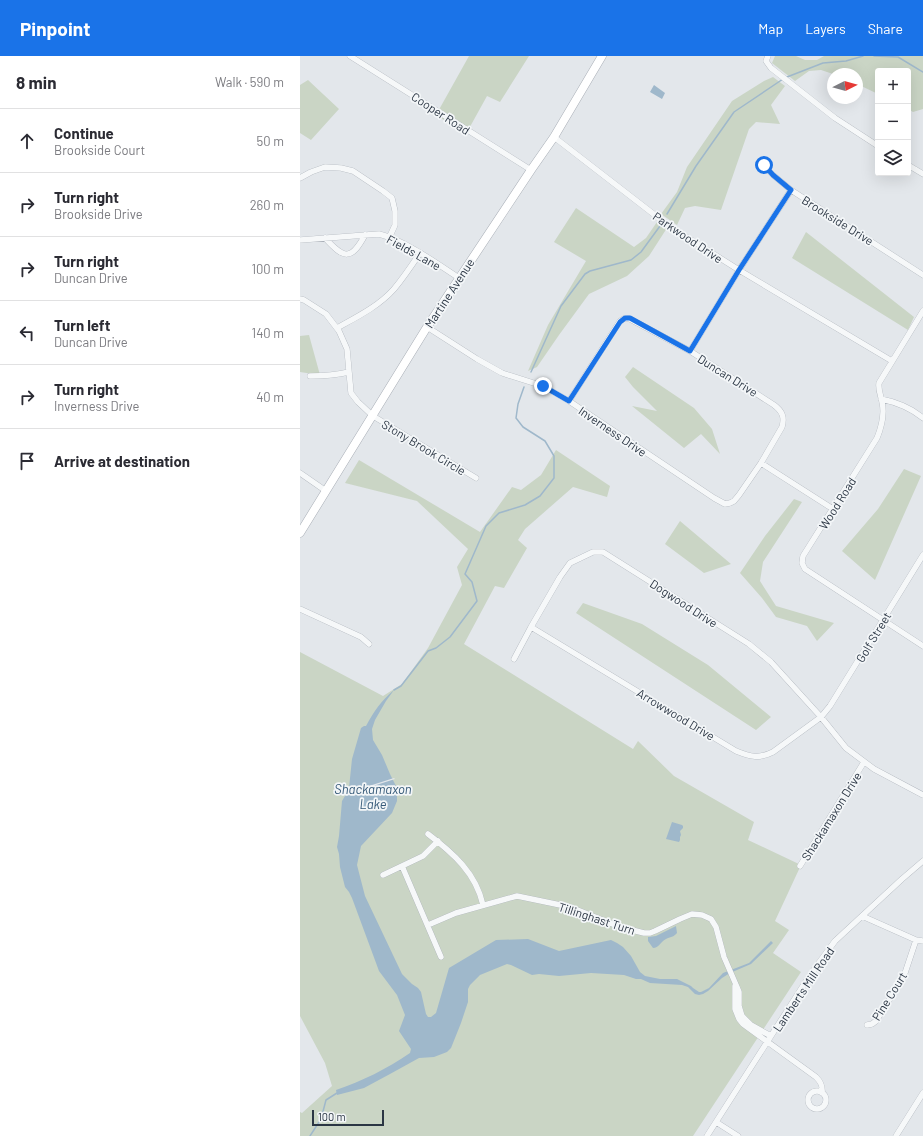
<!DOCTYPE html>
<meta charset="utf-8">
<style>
body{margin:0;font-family:Barlow,sans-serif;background:#f2f2f3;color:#2b2b33}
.controls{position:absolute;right:12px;top:12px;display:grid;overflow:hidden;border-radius:4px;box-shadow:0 4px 16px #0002}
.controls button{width:36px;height:36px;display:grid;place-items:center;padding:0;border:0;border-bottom:1px solid #e1e1e2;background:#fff;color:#2b2b33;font:20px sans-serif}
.compass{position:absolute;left:527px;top:12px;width:36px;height:36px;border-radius:50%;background:#fff;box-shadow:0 4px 16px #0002;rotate:84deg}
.scale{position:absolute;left:12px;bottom:10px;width:72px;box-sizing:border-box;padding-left:4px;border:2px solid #2b3644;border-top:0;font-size:11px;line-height:14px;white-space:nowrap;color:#2b3644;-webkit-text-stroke:3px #f3f6f8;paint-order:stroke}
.stop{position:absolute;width:12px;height:12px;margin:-9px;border:3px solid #1a73e8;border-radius:50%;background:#fff}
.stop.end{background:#1a73e8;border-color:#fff;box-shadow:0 1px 4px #0008}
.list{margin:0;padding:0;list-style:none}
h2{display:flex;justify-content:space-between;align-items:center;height:52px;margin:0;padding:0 16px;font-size:17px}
h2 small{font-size:13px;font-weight:400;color:#7c7c81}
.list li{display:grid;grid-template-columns:26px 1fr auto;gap:12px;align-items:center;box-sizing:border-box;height:64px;padding:0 16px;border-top:1px solid #e1e1e2}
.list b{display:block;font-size:15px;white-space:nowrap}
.list p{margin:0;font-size:13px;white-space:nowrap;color:#7c7c81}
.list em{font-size:13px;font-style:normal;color:#7c7c81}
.icon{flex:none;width:22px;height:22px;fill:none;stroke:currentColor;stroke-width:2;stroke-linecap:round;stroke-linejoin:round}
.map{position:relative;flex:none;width:623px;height:1080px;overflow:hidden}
header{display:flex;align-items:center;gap:24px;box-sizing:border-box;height:56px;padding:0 20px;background:#1a73e8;color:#fff}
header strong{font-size:19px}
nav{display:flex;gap:22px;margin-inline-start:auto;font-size:14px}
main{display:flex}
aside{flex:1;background:#fff}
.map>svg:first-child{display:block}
.green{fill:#cad5c5}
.water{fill:#9fb8cb}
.pier{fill:#e3e7eb}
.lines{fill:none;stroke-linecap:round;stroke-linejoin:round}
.stream{stroke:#9fb8cb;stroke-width:1.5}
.street-casing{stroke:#a8aeb6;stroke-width:6}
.secondary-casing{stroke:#a8aeb6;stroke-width:9}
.street{stroke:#f6f8f9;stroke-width:5.5}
.secondary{stroke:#fff;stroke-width:8}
.route{stroke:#1a73e8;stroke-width:5}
.labels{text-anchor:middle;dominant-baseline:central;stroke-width:3.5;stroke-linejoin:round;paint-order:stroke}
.street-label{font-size:12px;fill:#2b3644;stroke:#f3f6f8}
.water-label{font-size:13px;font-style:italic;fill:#355978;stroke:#f3f6f8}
</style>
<header>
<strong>Pinpoint</strong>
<nav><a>Map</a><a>Layers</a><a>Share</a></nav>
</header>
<main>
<aside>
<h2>8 min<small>Walk · 590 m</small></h2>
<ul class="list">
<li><svg class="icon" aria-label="ahead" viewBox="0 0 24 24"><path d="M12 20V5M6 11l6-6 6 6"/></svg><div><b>Continue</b><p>Brookside Court</p></div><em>50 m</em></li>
<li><svg class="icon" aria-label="right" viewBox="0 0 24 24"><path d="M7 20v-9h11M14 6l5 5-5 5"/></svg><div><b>Turn right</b><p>Brookside Drive</p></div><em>260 m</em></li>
<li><svg class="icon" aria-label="right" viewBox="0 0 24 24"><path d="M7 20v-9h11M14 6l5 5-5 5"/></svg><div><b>Turn right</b><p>Duncan Drive</p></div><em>100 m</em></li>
<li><svg class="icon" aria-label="left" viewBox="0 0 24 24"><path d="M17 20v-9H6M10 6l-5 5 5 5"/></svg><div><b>Turn left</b><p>Duncan Drive</p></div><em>140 m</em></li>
<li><svg class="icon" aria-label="right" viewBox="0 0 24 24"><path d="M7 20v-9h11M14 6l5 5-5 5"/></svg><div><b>Turn right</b><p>Inverness Drive</p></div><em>40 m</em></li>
<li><svg class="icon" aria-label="arrive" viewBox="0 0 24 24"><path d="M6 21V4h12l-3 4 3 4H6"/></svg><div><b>Arrive at destination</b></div></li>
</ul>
</aside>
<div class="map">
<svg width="623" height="1080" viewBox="0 0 623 1080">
<rect width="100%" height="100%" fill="#e3e7eb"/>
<path class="green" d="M169 0H229L200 46 187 40 166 78 136 59Z
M475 0H496L505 4H517L524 0H623V53L613 56 608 53V15H578V38L557 28V18H533L521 14 509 15 495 25 472 7Z
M473 21 485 30 471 49 480 68 456 66 449 73 421 154 395 150 385 152 377 169 361 158 377 136 387 111 432 45 464 25Z
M8 24 39 53 11 84 0 77V29Z
M276 152 334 191 346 182 357 166 367 172 349 200 327 220 289 238 259 279 237 311 228 315 248 269 286 205 254 186Z
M506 176 614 261 608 274 492 202Z
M9 279 20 319 0 316V280Z
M333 311 394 352 412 373 420 398 401 378 384 392 332 350 357 355 333 331 325 321Z
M256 394 310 430 307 441 273 431 225 473 218 484 227 492 204 532 195 530 164 588 333 693 338 685 374 720 454 766 448 784 501 809 475 865 489 874 473 897 501 916 393 1080H0V1056L2 1057 32 1030 25 1007 0 960V596L83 640 102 628 128 592 162 529 157 511 168 493 117 445 45 427 59 404 180 476 212 431 221 434 241 419Z
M604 413 621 420 575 524 542 495 578 453Z
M494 443 502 446 463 506 460 525 476 550 534 567 517 585 507 570 476 561 462 542 440 517 465 480Z
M380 465 431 508 404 517 365 488Z
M283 547 342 568 408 609 471 661 456 674 276 557Z"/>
<path class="water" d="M354 29 365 37 362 43 350 36Z
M94 634 86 645 75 664 72 673 73 684 82 699 90 718 97 732V745L92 757 61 790 57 809 65 840 102 918 112 928 118 932 121 936 126 958 128 961H131L136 957 149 912 196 884 228 883 259 895 311 884 317 887 323 891 331 900 340 916 345 920 360 923H377L391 930 393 932 399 936H401L409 932 423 917 449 907 471 885 473 887 451 908 430 917 422 922 408 935 403 938 399 939 395 938 388 931 382 929 350 927 341 923H336L324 919 291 917 259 920 239 918 232 919 211 909 207 908 180 919 170 929 168 933V946L161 967 151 992 147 996 134 1001 119 1002 90 1018 64 1032 37 1039 36 1034C62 1025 87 1013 110 997L111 993 99 975 105 959 97 939 79 915 52 842 49 836 45 831 40 811 39 798 37 791 39 780 42 745 45 740 48 736 49 732 52 703 61 672 64 670H66C75 654 80 646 94 634Z
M372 766 382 769 383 770V772L380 775 381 779 380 781V784L379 786 366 783Z
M376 870 377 877C374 881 370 881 366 883 360 886 359 892 353 892L348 885V881L356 880Z"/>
<path class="pier" d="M94 722 95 723 45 739 44 738Z"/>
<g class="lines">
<path class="stream" d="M574 0 598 1 623 16
M487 21 523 7 546 5 563 0
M367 158 396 110 434 56 483 23
M231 316 261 250 285 218 290 215 331 204 341 196 360 170
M94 634 101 630 128 595 136 592 150 581 177 545 172 526 165 518 186 470 199 457 225 449 240 440 254 422V400L245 385 223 371 216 362 218 348 224 331
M10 1080 21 1063 26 1044 37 1037"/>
<g class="street-casing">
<path id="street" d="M50 0 231 114
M468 0 466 5 471 12 535 62 578 90
M254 81 369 170 439 214 592 305
M463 109 473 119 491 134 623 219
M608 109 623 118
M0 122 11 116 25 111 41 112 53 115 83 135 92 142 95 155V169L90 180
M25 182C44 203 51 205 65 179
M0 184 79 178C106 185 136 207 159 222
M0 243 4 244 26 258 39 275 47 293 51 337 58 346 73 360 176 422
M623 255 579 327C578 335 581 339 582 346 585 358 581 372 577 382L503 500 502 507 505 513 623 590
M127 271 177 303 202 317 243 330 269 345 414 442 425 448 430 447 434 445 439 439 461 407 482 371C485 361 482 355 474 349L390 295 330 263 325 262 320 265 269 345
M37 272C57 261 79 250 94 233 104 221 112 209 120 197
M390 295 439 214 491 134
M10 320C24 320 36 319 49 316
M581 343C596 346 611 352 623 362
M461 407 533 453
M0 417 26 435
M0 553 61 581 69 588
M231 571 436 695C451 701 459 703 473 696L521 661 530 650 623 499
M214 603 231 571 260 521 270 507 293 496H303L449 588 471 606 521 661 546 692 574 713 623 739
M128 778C153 797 176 817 183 849
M138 785 123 800 102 810 141 901
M500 810 564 706
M83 819 102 810
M562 860 616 884 623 885
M128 869 156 857 217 840 270 851 320 871 344 877H350L355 875 380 863 392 858 402 859 411 863 416 871 424 901 437 931 439 936V950L442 960 451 969 471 980
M435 930V953L439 963 443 968 516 1021C521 1026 523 1030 522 1037
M567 969 572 968 576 965 604 920 616 884
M508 1044a9 9 0 1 1 18 0a9 9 0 1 1-18 0Z
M416 1066 438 1080
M407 1080 510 919 535 885 602 823 623 805
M596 1080 623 1037"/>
</g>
<g class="secondary-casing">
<path id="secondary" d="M0 477 127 271 231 114 254 81 302 0"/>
</g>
<use href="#street" class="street"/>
<use href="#secondary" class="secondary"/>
</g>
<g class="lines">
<path class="route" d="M243 330 269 345 320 266 325 262H330L390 295 439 214 491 134 473 119 464 109"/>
</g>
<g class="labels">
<g class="street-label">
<text transform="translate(141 57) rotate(33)">Cooper Road</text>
<text transform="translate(538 164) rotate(32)">Brookside Drive</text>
<text transform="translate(388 181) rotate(34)">Parkwood Drive</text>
<text transform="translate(114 196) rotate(29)">Fields Lane</text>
<text transform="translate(149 237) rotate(-57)">Martine Avenue</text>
<text transform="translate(428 319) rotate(32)">Duncan Drive</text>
<text transform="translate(313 375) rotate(34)">Inverness Drive</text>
<text transform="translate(124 391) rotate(31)">Stony Brook Circle</text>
<text transform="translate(537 447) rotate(-58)">Wood Road</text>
<text transform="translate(384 547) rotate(33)">Dogwood Drive</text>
<text transform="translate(573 581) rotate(-59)">Golf Street</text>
<text transform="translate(376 658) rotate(31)">Arrowwood Drive</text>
<text transform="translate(531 760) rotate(-58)">Shackamaxon Drive</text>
<text transform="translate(297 862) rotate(18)">Tillinghast Turn</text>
<text transform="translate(503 933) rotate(-56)">Lamberts Mill Road</text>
<text transform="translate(589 940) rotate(-58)">Pine Court</text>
</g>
<g class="water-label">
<text x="73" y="733">Shackamaxon<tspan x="73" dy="15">Lake</tspan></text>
</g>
</g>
</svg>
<div class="controls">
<button>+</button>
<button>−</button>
<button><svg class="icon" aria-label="layers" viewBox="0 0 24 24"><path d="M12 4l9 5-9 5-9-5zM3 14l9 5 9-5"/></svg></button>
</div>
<svg class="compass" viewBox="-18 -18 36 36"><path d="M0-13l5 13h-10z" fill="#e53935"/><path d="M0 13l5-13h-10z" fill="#7c7c81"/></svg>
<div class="scale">100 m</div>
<div class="stop" style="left:464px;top:109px"></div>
<div class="stop end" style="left:243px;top:330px"></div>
</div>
</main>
